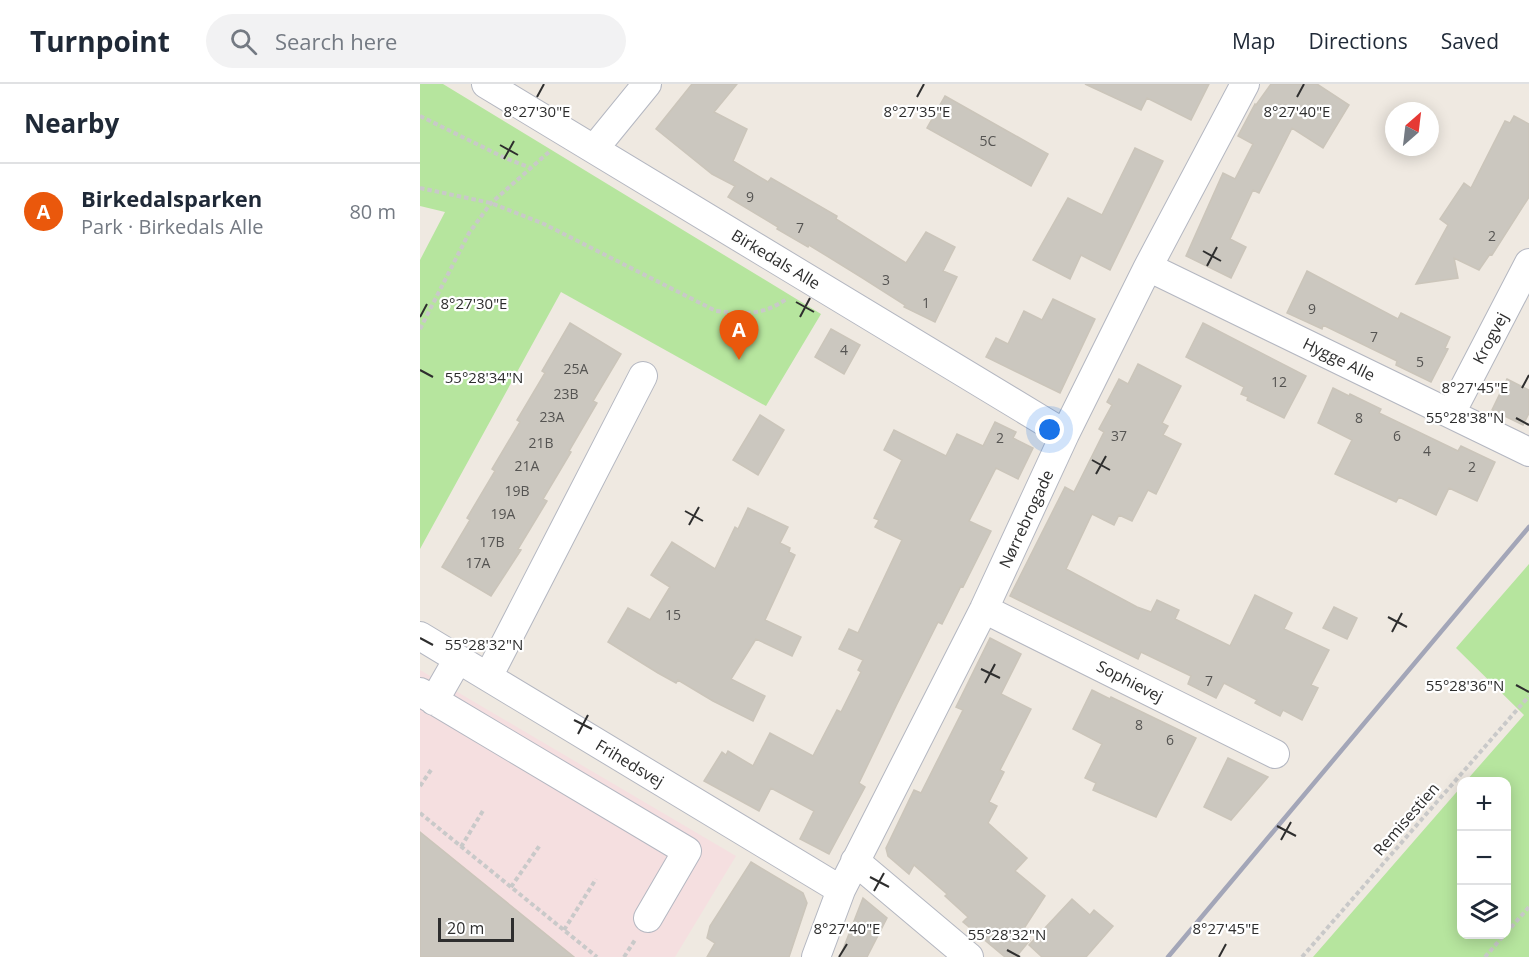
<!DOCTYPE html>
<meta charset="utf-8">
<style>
body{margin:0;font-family:"Open Sans",sans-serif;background:#f2f2f3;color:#1f2937}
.controls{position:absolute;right:18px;bottom:18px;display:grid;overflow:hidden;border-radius:12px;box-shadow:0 3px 15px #0003}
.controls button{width:54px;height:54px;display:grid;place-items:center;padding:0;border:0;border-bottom:2px solid #e0e1e3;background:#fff;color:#1f2937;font:30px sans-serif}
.compass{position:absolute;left:965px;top:18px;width:54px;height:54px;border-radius:50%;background:#fff;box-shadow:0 3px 15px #0003;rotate:28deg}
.scale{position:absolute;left:18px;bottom:15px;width:76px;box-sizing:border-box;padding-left:6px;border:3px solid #2e2e2e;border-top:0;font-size:16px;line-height:21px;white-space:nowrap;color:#2e2e2e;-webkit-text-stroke:4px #fff;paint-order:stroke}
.you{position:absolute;left:630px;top:346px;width:21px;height:21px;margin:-15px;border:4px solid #fff;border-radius:50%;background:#1a73e8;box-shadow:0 0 0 9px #1a73e833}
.badge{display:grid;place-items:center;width:39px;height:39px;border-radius:50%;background:#ea580c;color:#fff;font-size:20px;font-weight:700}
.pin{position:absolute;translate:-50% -50px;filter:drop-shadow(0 2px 3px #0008)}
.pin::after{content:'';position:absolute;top:32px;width:21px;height:18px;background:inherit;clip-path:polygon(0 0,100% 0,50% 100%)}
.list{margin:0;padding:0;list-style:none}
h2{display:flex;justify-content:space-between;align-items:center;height:78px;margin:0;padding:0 24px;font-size:26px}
h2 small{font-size:20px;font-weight:400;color:#747a83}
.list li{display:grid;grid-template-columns:39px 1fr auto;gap:18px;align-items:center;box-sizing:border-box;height:96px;padding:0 24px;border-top:2px solid #e0e1e3}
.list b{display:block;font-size:22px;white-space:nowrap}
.list p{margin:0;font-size:20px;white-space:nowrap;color:#747a83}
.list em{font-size:20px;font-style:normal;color:#747a83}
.icon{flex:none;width:33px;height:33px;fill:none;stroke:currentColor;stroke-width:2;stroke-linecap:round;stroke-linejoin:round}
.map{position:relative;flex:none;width:1109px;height:873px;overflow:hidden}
header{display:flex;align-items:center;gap:36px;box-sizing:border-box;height:84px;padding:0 30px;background:#fff;border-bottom:2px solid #e0e1e3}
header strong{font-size:28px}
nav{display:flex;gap:33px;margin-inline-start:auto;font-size:21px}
.search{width:420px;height:54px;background:#f2f2f3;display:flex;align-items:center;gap:15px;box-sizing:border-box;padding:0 21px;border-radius:33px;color:#747a83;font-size:22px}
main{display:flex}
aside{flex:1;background:#fff}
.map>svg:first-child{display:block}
.medical{fill:#f5dfe0}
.green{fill:#b6e59e}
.building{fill:#cbc7bf;stroke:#cbc5ba;stroke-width:1.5}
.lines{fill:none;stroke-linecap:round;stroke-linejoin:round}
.minor-casing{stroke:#b4b7c1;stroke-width:30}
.path{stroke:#c9c9c9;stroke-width:4;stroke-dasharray:4.5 3;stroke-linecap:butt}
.minor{stroke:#fff;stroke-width:28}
.rail{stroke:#a3a6b8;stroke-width:4.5}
.ticks{fill:none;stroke:#2e2e2e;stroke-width:2}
.labels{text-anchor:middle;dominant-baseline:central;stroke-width:4.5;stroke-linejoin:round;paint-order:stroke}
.number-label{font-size:14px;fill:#555452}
.street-label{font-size:16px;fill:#2e2e2e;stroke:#fff}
.ticks-label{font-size:15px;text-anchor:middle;fill:#2e2e2e;stroke:#fff;stroke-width:4.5;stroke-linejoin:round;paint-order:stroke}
</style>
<header>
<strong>Turnpoint</strong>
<div class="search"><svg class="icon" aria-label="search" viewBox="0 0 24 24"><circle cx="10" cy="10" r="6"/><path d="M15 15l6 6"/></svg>Search here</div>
<nav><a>Map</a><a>Directions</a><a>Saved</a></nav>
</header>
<main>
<aside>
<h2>Nearby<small></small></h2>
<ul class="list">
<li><span class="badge">A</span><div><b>Birkedalsparken</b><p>Park · Birkedals Alle</p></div><em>80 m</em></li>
</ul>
</aside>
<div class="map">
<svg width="1109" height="873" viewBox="0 0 1109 873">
<rect width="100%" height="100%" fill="#efe9e1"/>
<path class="medical" d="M0 586 316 772 255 873H0Z"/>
<path class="green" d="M0 0H23L401 230 346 322 141 208 0 465V176L25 128 0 122Z
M1109 480V873H893L1041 703 1042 850H1086V698L1046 697 1104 631 1036 564Z"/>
<path class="building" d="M272 0H317L294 28 327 45 313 77 348 98 351 94 417 132 416 135 486 179 506 148 535 163 523 187 537 193 515 238 484 223 485 221 441 193 389 161 388 163 357 145 358 143 308 113 315 102 292 90 236 45Z
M665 0H789L771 36 727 14 721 26Z
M851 0H897L929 21 903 64 872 44 839 109 833 106 810 155 826 163 811 194 766 172 803 89 815 95 833 60 818 52 835 20 836 21Z
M525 12 628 70 611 102 507 44Z
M1094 32 1109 40V113L1072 171 1070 170 1059 186 1034 174 1038 194 996 200 1028 141 1020 135 1044 99 1051 104 1085 37 1090 39Z
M715 64 743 77 690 186 661 171 650 195 613 176 648 114 682 131Z
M887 187 978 235 981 229 1030 253 1025 264 1028 265 1011 298 976 281 977 277 903 241 902 245 867 229Z
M633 215 675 235 640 309 566 273 576 254 588 260 604 227 622 236Z
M150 239 201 270 173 317 177 319 149 367 151 368 123 415 127 417 98 465 101 466 71 512 22 483 50 436 47 434 75 387 72 385 100 338 97 336 125 289 122 287Z
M783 239 886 292 864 334 827 316 828 313 821 310 824 303 766 273Z
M411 245 440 261 424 290 395 273Z
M718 280 761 302 742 339 748 342 743 351 761 360 736 410 728 406 712 437 699 431 694 441 672 430 646 485 717 523 731 528 737 516 759 526 755 535 810 562 835 511 872 529 864 545 909 566 891 601 898 604 882 636 863 626 860 632 835 619 837 616 804 599 796 614 768 600 771 592 721 568 718 575 590 512 645 403 654 408 684 348 679 345 692 321 687 318 699 295 708 300Z
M1087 295 1109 306V329L1103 341 1072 326Z
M913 304 929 312 930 310 961 325 959 329 1038 367 1041 362 1075 378 1057 417 1029 404 1016 431 979 413 976 418 915 390 932 356 898 339Z
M340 331 364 346 338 391 313 376Z
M575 338 596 348 593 354 613 364 598 395 576 384 549 437 571 447 543 503 541 502 522 540 518 538 477 620 439 699 445 703 409 770 380 755 394 727 351 704 339 727 284 697 302 668 306 671 308 667 333 682 350 649 393 672 417 626 421 628 441 588 438 586 443 576 419 565 429 545 438 549 482 456 455 443 459 436 454 434 482 376 464 366 474 346 526 372 537 350 563 362Z
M328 424 368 443 360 459 370 464 369 468 375 471 345 536 381 553 372 572 336 555 311 595 345 612 333 637 293 617 258 596 256 599 238 589 188 558 208 524 230 536 250 503 231 491 252 458 295 485 315 443 318 445Z
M914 523 937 534 927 555 903 544Z
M570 554 601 570 581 610 611 625 580 686 584 688 569 718 577 722 568 739 607 774 595 787 625 812 601 849 610 856 596 873H585L543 838 548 833 525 812 527 810 494 781 489 790 468 772 466 764 494 706 501 709 543 626 536 623Z
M672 606 690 615 691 613 776 654 736 733 673 706 676 699 665 694 682 660 653 645Z
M808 674 848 693 811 736 784 723Z
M0 748 154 873H0Z
M331 778 383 809 387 819 369 873H287L295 859 287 854 290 842Z
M443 814 467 834 447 873H420Z
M652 815 670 831 674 826 693 842 666 873H622L609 861Z"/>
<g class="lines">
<g class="minor-casing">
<path id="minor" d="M66 0 645 350
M174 65 227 0
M728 183 1109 368
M1031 329 1109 179
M564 525 855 670
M0 552 421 806
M68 593 223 292
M0 608 267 767 228 834
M14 617 38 575
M435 777 549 873
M396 873 421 806 564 525 645 350 728 183 825 0"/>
</g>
<path class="path" d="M0 32 85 74 111 84
M0 104 71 119 124 140 296 227C326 230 342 232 368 214
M0 245 49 149 71 119 129 68
M0 702 11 686
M0 729 177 873
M41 763 64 725
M91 803 120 761
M144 846 176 795
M1086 849 1109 823
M204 873 215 856
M882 873 1109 612
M1065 873 1085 850"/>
<use href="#minor" class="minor"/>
<path class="rail" d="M748 873 1109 443"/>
</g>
<path class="ticks" d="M117 13 124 0M497 13 504 0M877 13 884 0M80 61 98 71M84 75 94 57M783 167 801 177M787 182 797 163M376 218 394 228M0 233 7 220M380 233 390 214M0 286 13 293M1102 304 1109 291M1096 334 1109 341M672 376 690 386M676 390 686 372M265 427 283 437M269 441 279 423M968 533 987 543M972 548 982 529M0 554 13 561M561 585 580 594M565 599 575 580M1096 601 1109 608M154 636 172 645M158 650 168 631M857 742 876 752M861 756 871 738M450 793 469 803M454 807 464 789M587 866 600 873M419 873 427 860M799 873 806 860"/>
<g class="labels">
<g class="number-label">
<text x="568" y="56">5C</text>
<text x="330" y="112">9</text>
<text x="380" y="143">7</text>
<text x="1072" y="151">2</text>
<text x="466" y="195">3</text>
<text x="506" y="218">1</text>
<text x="892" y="224">9</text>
<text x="954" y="252">7</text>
<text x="424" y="265">4</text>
<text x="1000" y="277">5</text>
<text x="156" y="284">25A</text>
<text x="859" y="297">12</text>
<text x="146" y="309">23B</text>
<text x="132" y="332">23A</text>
<text x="939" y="333">8</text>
<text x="699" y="351">37</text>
<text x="977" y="351">6</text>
<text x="580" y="353">2</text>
<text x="121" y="358">21B</text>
<text x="1007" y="366">4</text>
<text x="107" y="381">21A</text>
<text x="1052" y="382">2</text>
<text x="97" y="406">19B</text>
<text x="83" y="429">19A</text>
<text x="72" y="457">17B</text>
<text x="58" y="478">17A</text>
<text x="253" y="530">15</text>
<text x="789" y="596">7</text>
<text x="719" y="640">8</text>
<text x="750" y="655">6</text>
</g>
<g class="street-label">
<text transform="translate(356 175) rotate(31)">Birkedals Alle</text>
<text transform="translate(1070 254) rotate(-62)">Krogvej</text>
<text transform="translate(919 275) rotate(26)">Hygge Alle</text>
<text transform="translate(606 435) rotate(-65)">Nørrebrogade</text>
<text transform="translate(710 597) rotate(27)">Sophievej</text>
<text transform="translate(210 679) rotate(31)">Frihedsvej</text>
<text transform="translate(986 735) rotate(-49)">Remisestien</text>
</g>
</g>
<g class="ticks-label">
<text x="117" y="33">8°27'30"E</text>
<text x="497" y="33">8°27'35"E</text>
<text x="877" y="33">8°27'40"E</text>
<text x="54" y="225">8°27'30"E</text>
<text x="64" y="299">55°28'34"N</text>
<text x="1055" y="309">8°27'45"E</text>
<text x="1045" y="339">55°28'38"N</text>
<text x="64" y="566">55°28'32"N</text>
<text x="1045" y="607">55°28'36"N</text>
<text x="427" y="850">8°27'40"E</text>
<text x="806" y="850">8°27'45"E</text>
<text x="587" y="856">55°28'32"N</text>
</g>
</svg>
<div class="controls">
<button>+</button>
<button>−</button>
<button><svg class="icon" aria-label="layers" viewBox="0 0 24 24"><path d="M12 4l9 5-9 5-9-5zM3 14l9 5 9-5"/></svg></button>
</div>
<svg class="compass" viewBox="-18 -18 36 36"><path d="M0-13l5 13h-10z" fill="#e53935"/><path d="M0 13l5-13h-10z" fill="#747a83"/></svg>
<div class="scale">20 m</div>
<div class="you"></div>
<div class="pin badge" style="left:319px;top:276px">A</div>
</div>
</main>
